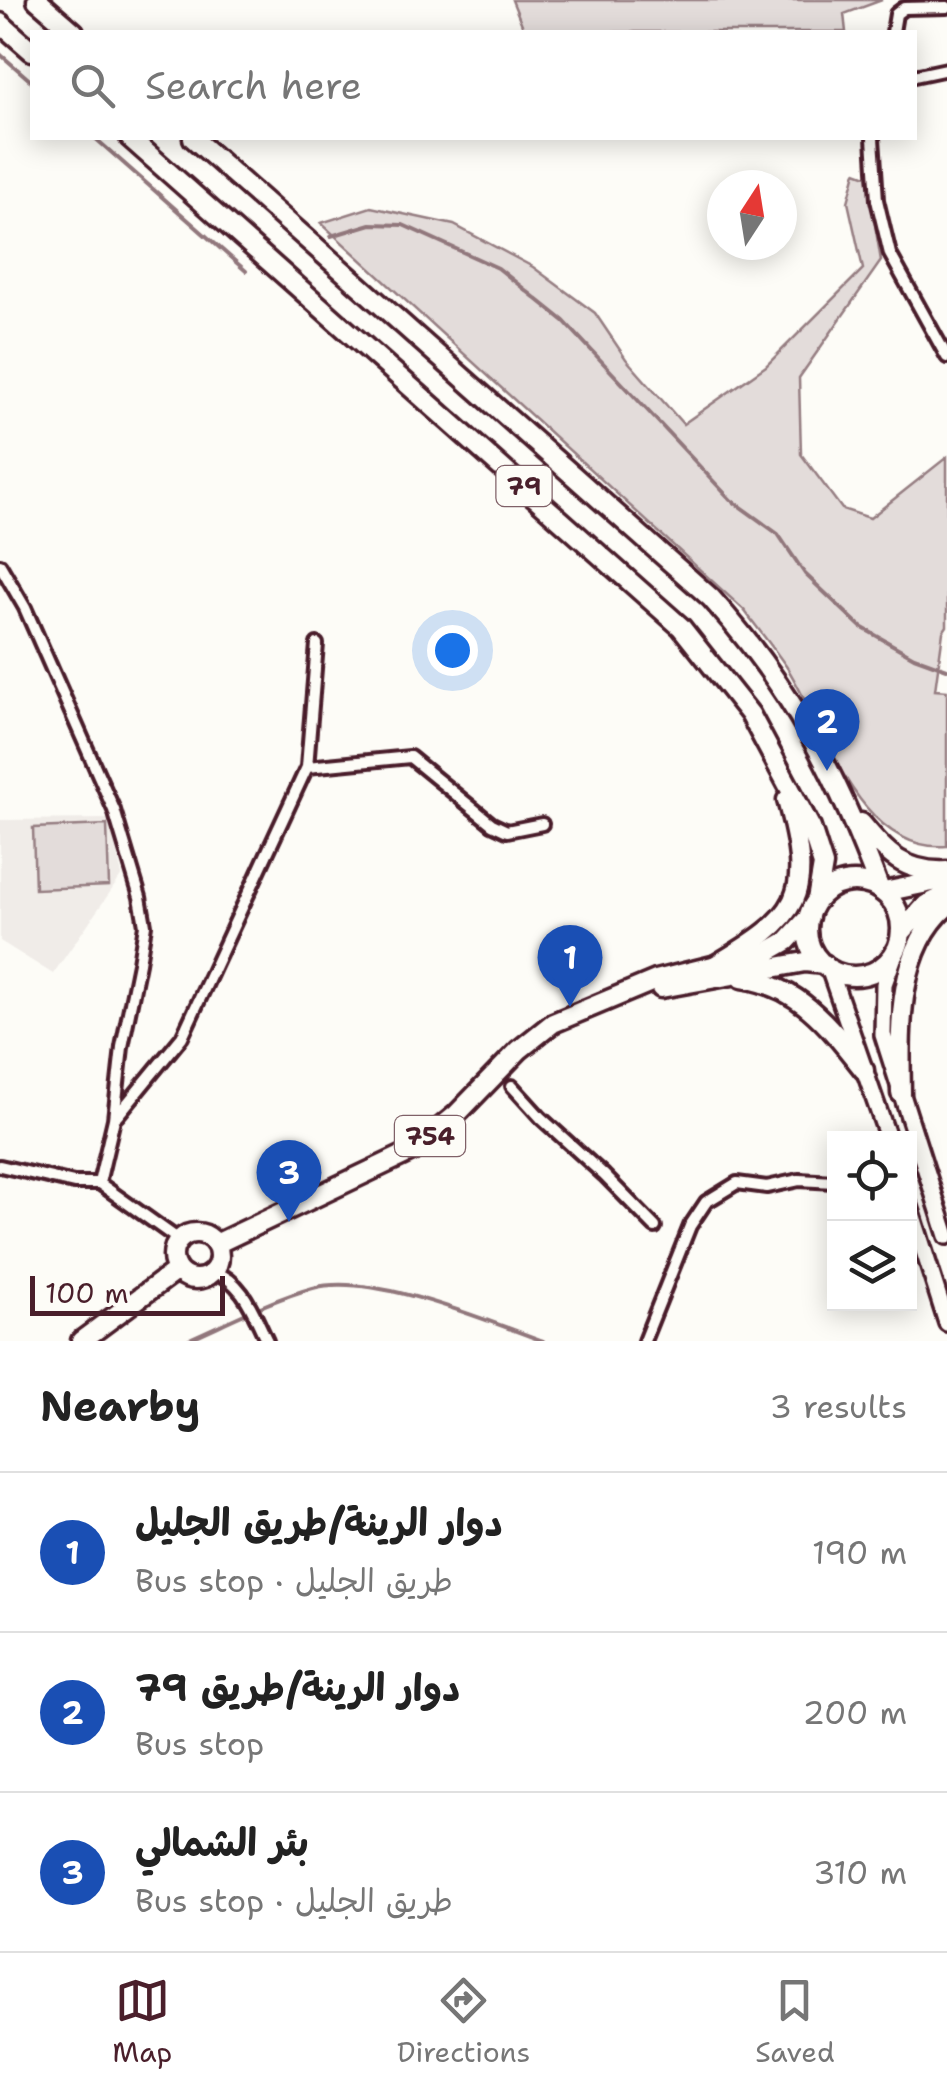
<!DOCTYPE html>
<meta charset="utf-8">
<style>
body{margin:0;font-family:"Shantell Sans","Playpen Sans Arabic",sans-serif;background:#f2f2f2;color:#222}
.controls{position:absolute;right:30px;bottom:30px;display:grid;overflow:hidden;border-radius:0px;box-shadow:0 5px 25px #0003}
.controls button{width:90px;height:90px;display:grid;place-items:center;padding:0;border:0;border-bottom:2px solid #e0e0e0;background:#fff;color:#222;font:50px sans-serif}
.compass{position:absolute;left:707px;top:170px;width:90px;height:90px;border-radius:50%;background:#fff;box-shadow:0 5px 25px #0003;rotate:12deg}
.scale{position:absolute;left:30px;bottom:25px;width:195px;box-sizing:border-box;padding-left:10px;border:5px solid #4a1f2b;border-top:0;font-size:28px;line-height:35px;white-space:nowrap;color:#4a1f2b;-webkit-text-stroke:8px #fdfcf7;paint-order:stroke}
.you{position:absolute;left:452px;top:650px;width:35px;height:35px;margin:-25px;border:8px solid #fff;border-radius:50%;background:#1a73e8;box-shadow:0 0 0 15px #1a73e833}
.badge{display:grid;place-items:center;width:65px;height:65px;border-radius:50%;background:#4a1f2b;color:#fff;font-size:32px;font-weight:700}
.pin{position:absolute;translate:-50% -82px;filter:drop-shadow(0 2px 5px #0008)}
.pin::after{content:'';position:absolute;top:52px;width:35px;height:30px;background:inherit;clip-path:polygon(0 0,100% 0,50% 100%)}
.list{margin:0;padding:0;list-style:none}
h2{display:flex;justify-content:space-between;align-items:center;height:130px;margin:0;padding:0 40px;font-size:42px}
h2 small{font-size:32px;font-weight:400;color:#767676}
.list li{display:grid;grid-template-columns:65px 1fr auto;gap:30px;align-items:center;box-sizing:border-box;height:160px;padding:0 40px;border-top:2px solid #e0e0e0}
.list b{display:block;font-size:38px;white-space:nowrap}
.list p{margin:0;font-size:32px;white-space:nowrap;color:#767676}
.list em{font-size:32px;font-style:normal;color:#767676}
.icon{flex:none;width:55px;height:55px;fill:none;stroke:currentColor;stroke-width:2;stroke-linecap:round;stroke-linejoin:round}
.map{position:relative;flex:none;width:947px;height:1341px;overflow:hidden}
.search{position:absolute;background:#fff;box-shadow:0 5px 25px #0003;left:30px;right:30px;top:30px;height:110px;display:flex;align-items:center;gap:25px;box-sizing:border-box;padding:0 35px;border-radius:0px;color:#767676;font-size:38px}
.sheet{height:610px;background:#fff}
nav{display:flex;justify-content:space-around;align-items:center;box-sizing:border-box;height:140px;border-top:2px solid #e0e0e0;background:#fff;font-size:28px;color:#767676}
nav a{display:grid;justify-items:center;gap:5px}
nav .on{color:#4a1f2b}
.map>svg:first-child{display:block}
.built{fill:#f0ece8}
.green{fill:#e3dcda;stroke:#967e82;stroke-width:2.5}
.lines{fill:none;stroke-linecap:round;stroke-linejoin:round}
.stream{stroke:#91777b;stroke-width:4}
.minor-casing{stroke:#4a1f2b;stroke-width:18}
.secondary-casing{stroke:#4a1f2b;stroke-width:22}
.primary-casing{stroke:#4a1f2b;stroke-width:25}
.trunk-casing{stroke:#4a1f2b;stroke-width:25}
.minor{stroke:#fdfcf7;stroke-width:10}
.secondary{stroke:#fdfcf7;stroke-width:15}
.primary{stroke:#fdfcf7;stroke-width:18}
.trunk{stroke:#fdfcf7;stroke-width:18}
.labels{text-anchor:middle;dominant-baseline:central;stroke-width:8;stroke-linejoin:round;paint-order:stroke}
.shield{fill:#fdfcf7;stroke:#806168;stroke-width:2.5}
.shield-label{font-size:25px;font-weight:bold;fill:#4a1f2b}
</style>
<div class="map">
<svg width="947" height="1341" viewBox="0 0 947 1341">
<rect width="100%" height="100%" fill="#fdfcf7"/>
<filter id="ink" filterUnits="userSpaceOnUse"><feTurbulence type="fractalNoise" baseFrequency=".01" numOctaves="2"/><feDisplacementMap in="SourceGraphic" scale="20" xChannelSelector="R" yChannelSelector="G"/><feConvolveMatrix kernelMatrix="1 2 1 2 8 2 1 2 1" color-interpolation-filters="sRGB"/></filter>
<g filter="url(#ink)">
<path class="built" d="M109 819 122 875 53 974 0 941V820Z"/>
<path class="green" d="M512 0H882L844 14 846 32H525Z
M856 172 867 176 881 261 799 378 801 454 842 509 870 518 947 457V626L943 632 935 690 947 691V846C858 854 825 726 786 666 773 647 758 629 744 610L321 223 371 207 454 225 533 267 595 313 626 359 683 424 766 366 863 269 848 202Z
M107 825 109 886 35 889 33 828Z"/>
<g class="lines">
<path class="stream" d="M0 54 32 82
M95 138 246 271
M331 236 371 224 403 225 498 268 564 321 731 500 778 534 805 574 861 627 914 657 947 669
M185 1341C224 1324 272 1299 313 1288 372 1272 485 1320 543 1341"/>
<g class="minor-casing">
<path id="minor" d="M893 32 896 14 904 8 947 7
M914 76 947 69
M873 138 877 200 890 254 947 357
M0 565 25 608 114 810 140 897 145 925 139 963 122 1047 114 1119 99 1183
M307 767 410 757 492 824 507 831 542 824
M512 1086 541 1118 604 1175 655 1227
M117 1116 182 1037 307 767 317 644
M0 1166 74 1183H99L179 1240
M213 1271C244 1282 253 1313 267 1341
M644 1341 690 1226 706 1202 737 1183 767 1187 799 1180 834 1182"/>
</g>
<g class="secondary-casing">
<path id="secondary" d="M897 948 884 984 883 1035 947 1236
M829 968 888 1138
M910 1207 947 1323"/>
</g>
<g class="primary-casing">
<path id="primary" d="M807 929a47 47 0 1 1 94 0a47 47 0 1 1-94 0Z
M884 892 947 879
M901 933 926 905 947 895
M742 978C800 986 830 1027 864 1070
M661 988 805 962 824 964
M901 1093C900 1032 896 950 947 906
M173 1256a23 23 0 1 1 46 0a23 23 0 1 1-46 0Z
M216 1244 412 1151 456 1115 519 1050 553 1023 656 980 766 953 787 941 809 917
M81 1341 177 1270"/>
</g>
<g class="trunk-casing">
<path id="trunk" d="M37 0 74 32
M0 23 32 51
M130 138 681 627 750 714 811 828 823 865 817 900
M193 138 711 598C792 688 838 777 880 890
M861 823C887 854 904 873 947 871
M714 966C800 915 814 898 787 800"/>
</g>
<use href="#minor" class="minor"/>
<use href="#secondary" class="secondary"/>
<use href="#primary" class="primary"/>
<use href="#trunk" class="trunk"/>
</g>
</g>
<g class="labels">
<g class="shield">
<rect x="496.5" y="466" width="55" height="40" rx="8"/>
<rect x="395" y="1116" width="70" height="40" rx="8"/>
</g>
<g class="shield-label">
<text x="524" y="486">79</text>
<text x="430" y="1136">754</text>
</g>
</g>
</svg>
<div class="controls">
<button><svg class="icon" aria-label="locate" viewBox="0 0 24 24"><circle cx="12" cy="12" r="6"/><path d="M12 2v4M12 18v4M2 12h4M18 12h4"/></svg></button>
<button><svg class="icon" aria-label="layers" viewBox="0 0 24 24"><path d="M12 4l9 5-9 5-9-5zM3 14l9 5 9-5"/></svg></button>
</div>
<svg class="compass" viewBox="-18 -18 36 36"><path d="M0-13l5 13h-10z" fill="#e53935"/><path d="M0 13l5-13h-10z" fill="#767676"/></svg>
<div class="scale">100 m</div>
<div class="you"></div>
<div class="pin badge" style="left:570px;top:1007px;background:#1a4fb4">1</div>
<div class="pin badge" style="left:827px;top:771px;background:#1a4fb4">2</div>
<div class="pin badge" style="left:289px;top:1222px;background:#1a4fb4">3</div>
<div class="search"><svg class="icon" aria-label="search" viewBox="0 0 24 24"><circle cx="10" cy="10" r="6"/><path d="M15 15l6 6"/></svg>Search here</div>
</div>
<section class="sheet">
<h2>Nearby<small>3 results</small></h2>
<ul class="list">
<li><span class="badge" style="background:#1a4fb4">1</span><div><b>دوار الرينة/طريق الجليل</b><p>Bus stop · طريق الجليل</p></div><em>190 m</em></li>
<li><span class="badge" style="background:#1a4fb4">2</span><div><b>دوار الرينة/طريق 79</b><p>Bus stop</p></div><em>200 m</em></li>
<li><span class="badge" style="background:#1a4fb4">3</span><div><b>بئر الشمالي</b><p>Bus stop · طريق الجليل</p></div><em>310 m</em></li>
</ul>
</section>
<nav>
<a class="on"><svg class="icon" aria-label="map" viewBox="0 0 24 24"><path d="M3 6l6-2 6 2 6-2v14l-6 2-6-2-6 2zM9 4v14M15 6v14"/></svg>Map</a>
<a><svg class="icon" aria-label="directions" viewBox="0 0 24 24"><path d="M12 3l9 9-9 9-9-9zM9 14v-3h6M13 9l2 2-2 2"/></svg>Directions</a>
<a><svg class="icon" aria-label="saved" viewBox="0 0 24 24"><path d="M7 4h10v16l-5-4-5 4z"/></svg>Saved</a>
</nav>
